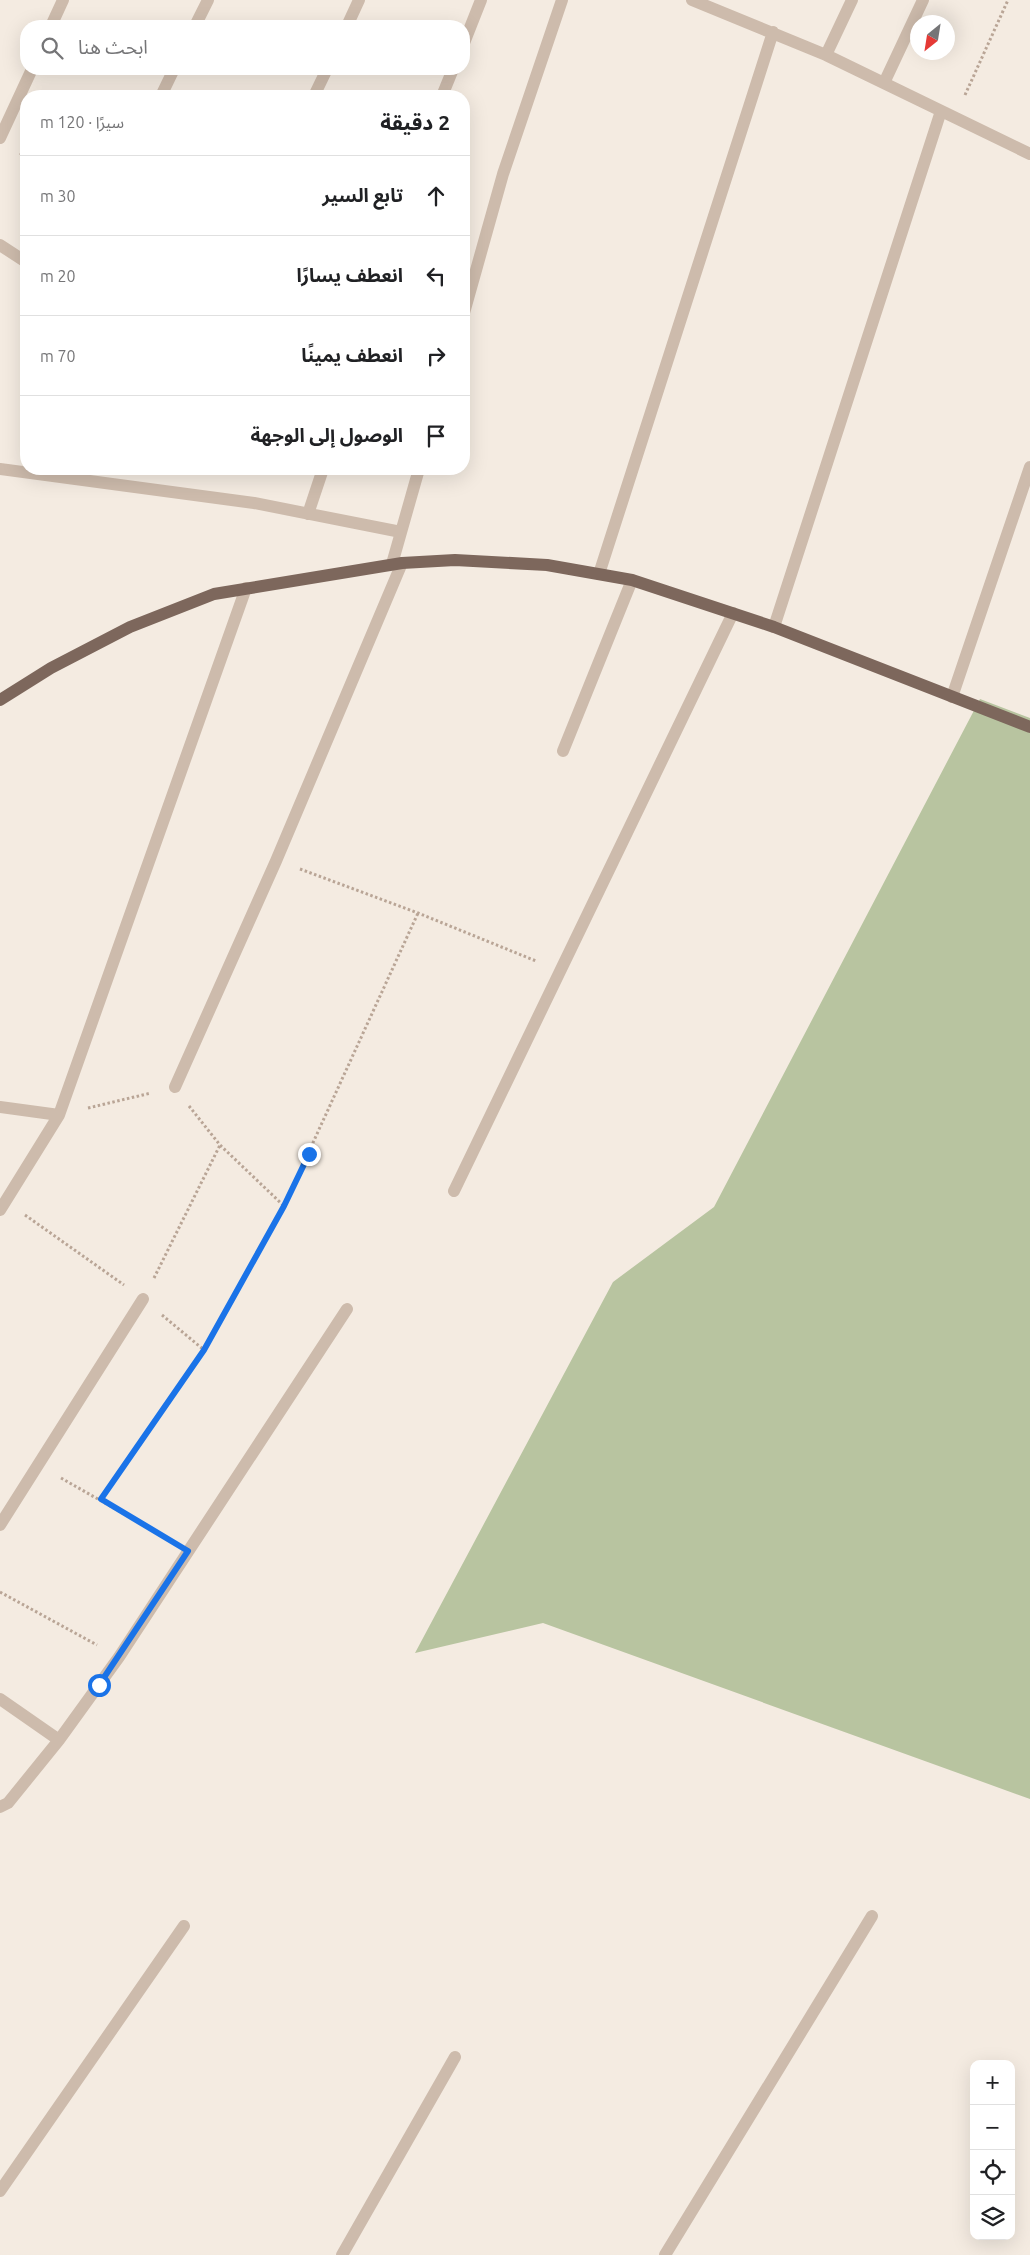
<!DOCTYPE html>
<html lang="ar">
<meta charset="utf-8">
<style>
body{margin:0;font-family:Ubuntu,"Noto Sans Arabic",sans-serif;background:#f2f2f2;color:#202124;direction:rtl}
.controls{position:absolute;right:15px;bottom:15px;display:grid;overflow:hidden;border-radius:10px;box-shadow:0 5px 20px #0002}
.controls button{width:45px;height:45px;display:grid;place-items:center;padding:0;border:0;border-bottom:1px solid #e0e0e0;background:#fff;color:#202124;font:25px sans-serif}
.compass{position:absolute;left:910px;top:15px;width:45px;height:45px;border-radius:50%;background:#fff;box-shadow:0 5px 20px #0002;rotate:210deg}
.stop{position:absolute;width:15px;height:15px;margin:-11px;border:4px solid #1a73e8;border-radius:50%;background:#fff}
.stop.end{background:#1a73e8;border-color:#fff;box-shadow:0 1px 5px #0008}
.list{margin:0;padding:0;list-style:none}
h2{display:flex;justify-content:space-between;align-items:center;height:65px;margin:0;padding:0 20px;font-size:21px}
h2 small{font-size:16px;font-weight:400;color:#757577}
.list li{display:grid;grid-template-columns:32px 1fr auto;gap:15px;align-items:center;box-sizing:border-box;height:80px;padding:0 20px;border-top:1px solid #e0e0e0}
.list b{display:block;font-size:19px;white-space:nowrap}
.list em{font-size:16px;font-style:normal;color:#757577}
.icon{flex:none;width:28px;height:28px;fill:none;stroke:currentColor;stroke-width:2;stroke-linecap:round;stroke-linejoin:round}
.map{position:relative;flex:none;width:1030px;height:2255px;overflow:hidden;direction:ltr}
.search{position:absolute;background:#fff;box-shadow:0 5px 20px #0002;left:20px;top:20px;width:450px;height:55px;display:flex;align-items:center;gap:12px;box-sizing:border-box;padding:0 18px;border-radius:20px;color:#757577;font-size:19px}
.panel{position:absolute;background:#fff;box-shadow:0 5px 20px #0002;left:20px;top:90px;width:450px;height:385px;border-radius:20px;direction:rtl}
.map>svg:first-child{display:block}
.green{fill:#b8c4a0}
.lines{fill:none;stroke-linecap:round;stroke-linejoin:round}
.path{stroke:#b9a596;stroke-width:3;stroke-dasharray:2.5 2.5;stroke-linecap:butt}
.minor{stroke:#cdbbac;stroke-width:12}
.major{stroke:#7d675c;stroke-width:12}
.route{stroke:#1a73e8;stroke-width:6}
</style>
<div class="map">
<svg width="1030" height="2255" viewBox="0 0 1030 2255">
<rect width="100%" height="100%" fill="#f4ebe1"/>
<path class="green" d="M980 699 1030 718V1799L543 1623 415 1653 613 1282 714 1207Z"/>
<g class="lines">
<path class="path" d="M965 95 1008 0
M20 153 26 157
M300 869 418 913 536 961
M189 1106 220 1145 284 1206
M88 1108 151 1093
M25 1215 124 1285
M154 1278 220 1145
M162 1315 204 1350
M61 1478 168 1539
M101 1499 204 1350 284 1206 418 913
M0 1592 97 1645"/>
<path class="minor" d="M692 0 826 55 1030 154
M51 26 63 0
M195 26 208 0
M347 26 359 0
M464 43 481 0
M826 55 852 0
M884 83 923 0
M161 96 174 69
M314 96 327 69
M442 96 453 69
M0 138 32 69
M0 245 26 262
M464 313 503 174 562 0
M0 469 254 503 401 532
M308 514 323 469
M392 564 419 469
M599 574 773 32
M774 627 941 111
M952 697 1030 467
M563 751 632 580
M175 1087 276 861 402 563
M0 1107 59 1115
M454 1191 733 613
M0 1210 59 1115 246 588
M0 1525 143 1299
M0 1699 59 1740
M0 1807 8 1803 59 1740 119 1657 347 1309
M0 2191 184 1926
M342 2255 455 2057
M665 2255 872 1916"/>
<path class="major" d="M0 700 51 668 130 627 214 594 402 563 455 560 547 565 632 580 774 627 1030 727"/>
</g>
<g class="lines">
<path class="route" d="M99 1685 188 1551 101 1499 204 1350 284 1206 309 1154"/>
</g>
</svg>
<div class="controls">
<button>+</button>
<button>−</button>
<button><svg class="icon" aria-label="locate" viewBox="0 0 24 24"><circle cx="12" cy="12" r="6"/><path d="M12 2v4M12 18v4M2 12h4M18 12h4"/></svg></button>
<button><svg class="icon" aria-label="layers" viewBox="0 0 24 24"><path d="M12 4l9 5-9 5-9-5zM3 14l9 5 9-5"/></svg></button>
</div>
<svg class="compass" viewBox="-18 -18 36 36"><path d="M0-13l5 13h-10z" fill="#e53935"/><path d="M0 13l5-13h-10z" fill="#757577"/></svg>
<div class="stop" style="left:99px;top:1685px"></div>
<div class="stop end" style="left:309px;top:1154px"></div>
<div class="search"><svg class="icon" aria-label="search" viewBox="0 0 24 24"><circle cx="10" cy="10" r="6"/><path d="M15 15l6 6"/></svg>ابحث هنا</div>
<section class="panel">
<h2>2 دقيقة<small>سيرًا · 120 m</small></h2>
<ul class="list">
<li><svg class="icon" aria-label="ahead" viewBox="0 0 24 24"><path d="M12 20V5M6 11l6-6 6 6"/></svg><div><b>تابع السير</b></div><em>30 m</em></li>
<li><svg class="icon" aria-label="left" viewBox="0 0 24 24"><path d="M17 20v-9H6M10 6l-5 5 5 5"/></svg><div><b>انعطف يسارًا</b></div><em>20 m</em></li>
<li><svg class="icon" aria-label="right" viewBox="0 0 24 24"><path d="M7 20v-9h11M14 6l5 5-5 5"/></svg><div><b>انعطف يمينًا</b></div><em>70 m</em></li>
<li><svg class="icon" aria-label="arrive" viewBox="0 0 24 24"><path d="M6 21V4h12l-3 4 3 4H6"/></svg><div><b>الوصول إلى الوجهة</b></div></li>
</ul>
</section>
</div>
